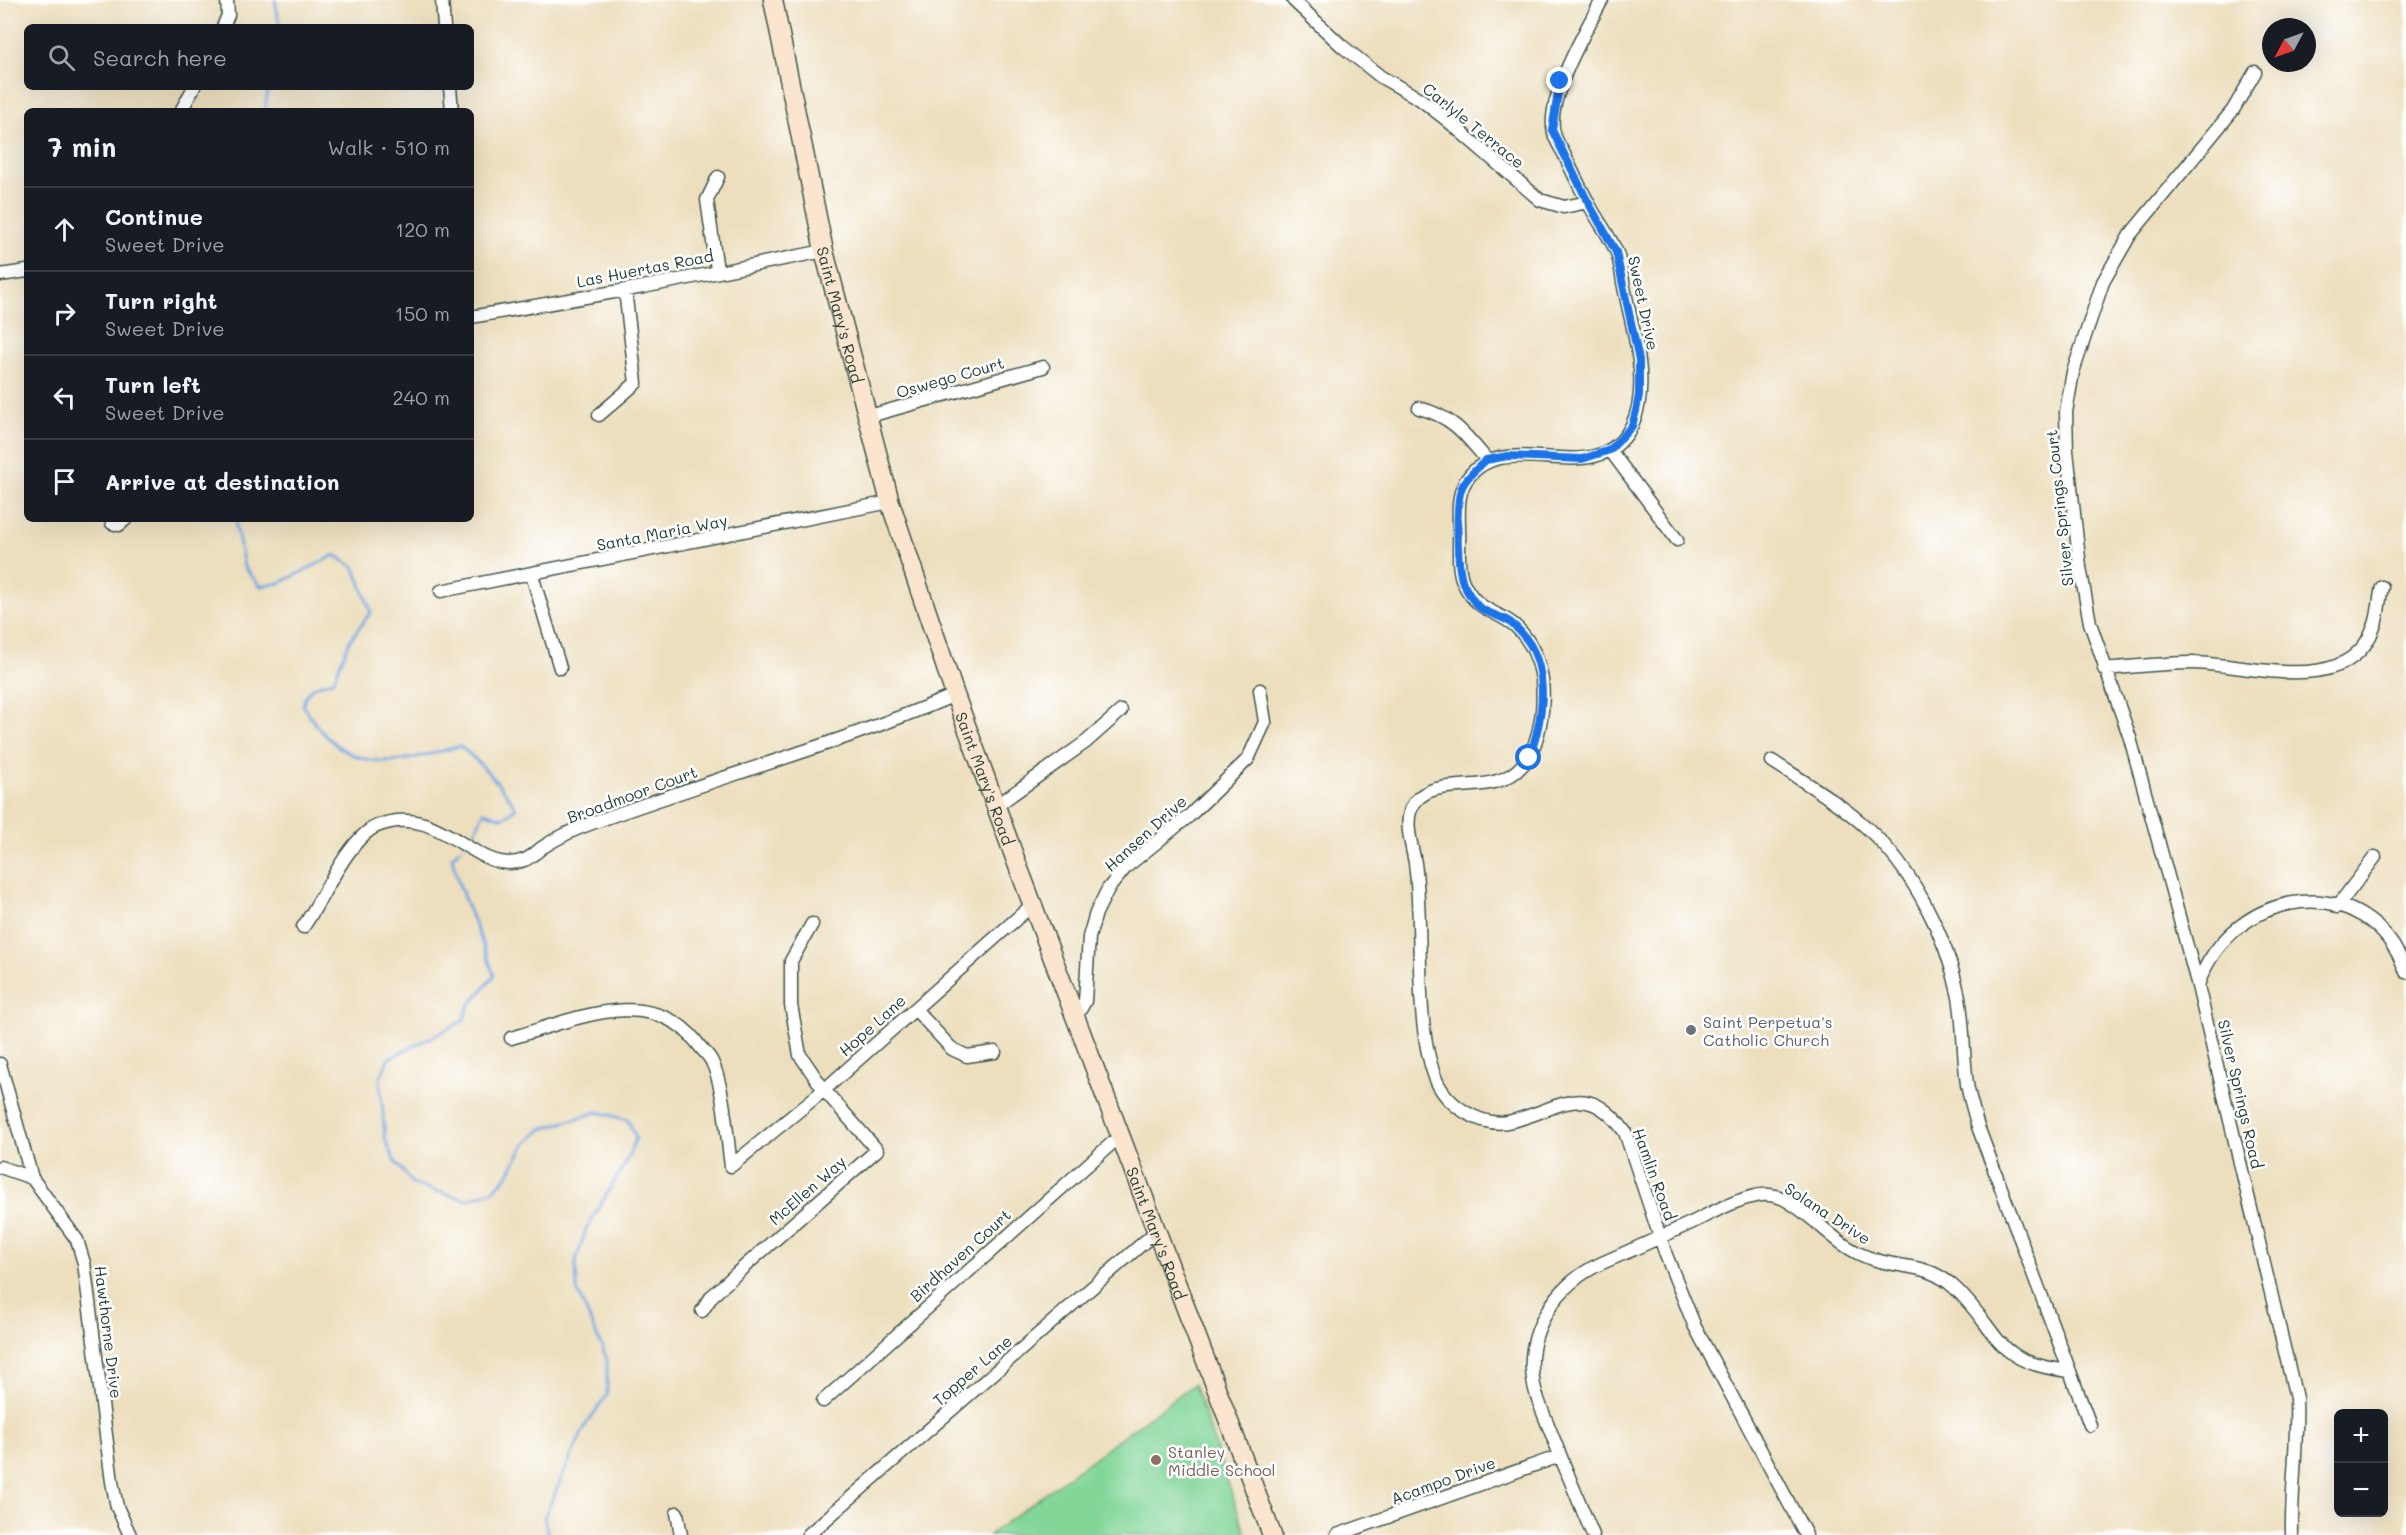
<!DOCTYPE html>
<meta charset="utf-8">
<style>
body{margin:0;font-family:Mali,sans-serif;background:#242831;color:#f1f3f6}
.controls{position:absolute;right:18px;bottom:18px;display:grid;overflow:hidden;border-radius:9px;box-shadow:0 6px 24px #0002}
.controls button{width:54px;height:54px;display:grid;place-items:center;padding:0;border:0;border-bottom:2px solid #363941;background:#171b24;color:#f1f3f6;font:30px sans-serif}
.compass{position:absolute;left:2262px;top:18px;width:54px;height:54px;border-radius:50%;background:#171b24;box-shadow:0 6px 24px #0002;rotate:229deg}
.stop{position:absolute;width:18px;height:18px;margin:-14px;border:4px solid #1a73e8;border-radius:50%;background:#fff}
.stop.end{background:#1a73e8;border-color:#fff;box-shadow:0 2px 6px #0008}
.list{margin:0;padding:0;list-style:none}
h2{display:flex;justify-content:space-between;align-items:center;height:78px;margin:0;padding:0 24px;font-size:26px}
h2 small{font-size:20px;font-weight:400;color:#9ea1a6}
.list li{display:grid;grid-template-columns:39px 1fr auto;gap:18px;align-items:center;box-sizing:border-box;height:84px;padding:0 24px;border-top:2px solid #363941}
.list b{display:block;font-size:22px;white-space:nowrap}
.list p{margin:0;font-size:20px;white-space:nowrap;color:#9ea1a6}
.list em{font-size:20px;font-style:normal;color:#9ea1a6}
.icon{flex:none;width:33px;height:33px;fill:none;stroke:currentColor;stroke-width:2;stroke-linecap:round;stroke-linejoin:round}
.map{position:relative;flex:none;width:2406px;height:1535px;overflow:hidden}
.search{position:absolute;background:#171b24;box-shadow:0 6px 24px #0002;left:24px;top:24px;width:450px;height:66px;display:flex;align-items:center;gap:15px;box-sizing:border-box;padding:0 21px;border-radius:9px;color:#9ea1a6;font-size:22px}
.panel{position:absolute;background:#171b24;box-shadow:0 6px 24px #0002;left:24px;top:108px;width:450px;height:414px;border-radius:9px}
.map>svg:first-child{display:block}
.green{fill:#82d698;stroke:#508a66;stroke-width:1.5}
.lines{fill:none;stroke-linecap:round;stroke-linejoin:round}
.stream{stroke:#72a6df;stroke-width:3}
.street-casing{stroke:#3e5549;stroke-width:15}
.secondary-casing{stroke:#3e5549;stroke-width:21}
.street{stroke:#fff;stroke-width:12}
.secondary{stroke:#fbe5cf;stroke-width:18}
.route{stroke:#1a73e8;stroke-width:8}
.worship-dot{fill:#6b7280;stroke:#fff;stroke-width:2}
.education-dot{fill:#8d6e63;stroke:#fff;stroke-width:2}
.labels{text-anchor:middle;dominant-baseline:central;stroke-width:5;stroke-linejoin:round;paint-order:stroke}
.street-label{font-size:16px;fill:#1f3d34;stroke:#fff}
.worship-label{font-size:16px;fill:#5b616d;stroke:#fff;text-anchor:start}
.education-label{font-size:16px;fill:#785e54;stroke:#fff;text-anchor:start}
</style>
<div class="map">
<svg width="2406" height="1535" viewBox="0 0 2406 1535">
<rect width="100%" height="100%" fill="#fff"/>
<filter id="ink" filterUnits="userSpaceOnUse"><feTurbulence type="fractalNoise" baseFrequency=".0167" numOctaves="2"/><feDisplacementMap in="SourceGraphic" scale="12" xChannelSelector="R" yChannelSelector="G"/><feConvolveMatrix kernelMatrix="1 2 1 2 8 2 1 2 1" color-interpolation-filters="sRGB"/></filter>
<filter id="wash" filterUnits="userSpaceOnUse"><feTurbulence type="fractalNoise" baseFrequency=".008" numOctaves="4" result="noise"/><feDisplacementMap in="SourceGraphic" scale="24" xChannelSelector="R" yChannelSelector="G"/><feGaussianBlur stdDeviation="1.35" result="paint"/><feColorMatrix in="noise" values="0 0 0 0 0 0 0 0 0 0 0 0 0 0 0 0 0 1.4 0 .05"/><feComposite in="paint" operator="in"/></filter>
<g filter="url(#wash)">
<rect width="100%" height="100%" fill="#eddfbe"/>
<path class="green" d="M1194 1384 1246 1535H989Z"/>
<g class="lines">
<path class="stream" d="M275 0 280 27
M265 111 268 87
M238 519 236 526 244 567 260 586 280 583 335 555 355 568 371 612 350 640 333 681C317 685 305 687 303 706 347 777 389 766 460 746 483 765 500 783 516 808L503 818 484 812 474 834 465 843
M461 848 452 857C460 898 482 935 494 976L469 1006 463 1021 388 1059 380 1079 385 1139 394 1160 413 1184 467 1200 494 1190 508 1175 525 1144 542 1129 598 1112 628 1120 636 1138 626 1162 586 1229 576 1261 577 1290 607 1359V1395L585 1426 544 1517 548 1535"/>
</g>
</g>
<g filter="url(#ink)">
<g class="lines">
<g class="street-casing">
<path id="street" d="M442 0 444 27
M1293 0 1342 46 1381 77 1420 99 1447 120 1540 200 1564 207 1588 202
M1602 0C1586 30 1545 100 1554 133 1555 140 1561 148 1564 154 1572 171 1580 188 1589 204 1597 220 1610 236 1617 253 1621 265 1622 279 1625 292 1633 332 1651 385 1632 425 1597 497 1500 420 1464 484 1457 498 1459 516 1459 531 1460 548 1456 570 1465 586 1477 608 1487 608 1507 620 1527 632 1539 657 1542 680 1544 701 1542 723 1535 743 1511 810 1441 768 1415 802 1402 818 1412 845 1415 863 1424 928 1413 1019 1435 1077 1445 1105 1482 1129 1512 1121 1561 1109 1586 1078 1625 1132L1666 1255 1695 1327 1806 1535
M223 27 228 15 227 0
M2255 72 2233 110 2130 235 2103 282 2073 372 2066 412 2067 451 2080 567 2090 623 2130 738 2198 986 2296 1398C2298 1444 2291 1489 2292 1535
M450 87 452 111
M181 111 194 87
M717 270 707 200 718 177
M0 275 27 271
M471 317 643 287 824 251
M1419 408C1453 417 1464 433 1487 460
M599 415 636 383 625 290
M866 417 1043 367
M1610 450 1677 540
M112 519V523L119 525 126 519
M532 575 560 668
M441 591 890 502
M2104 669C2133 667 2163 663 2191 663 2247 663 2348 700 2374 627 2379 615 2379 600 2382 587
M1772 761C1804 782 1837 801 1866 827 1913 869 1946 935 1959 997 1964 1026 1963 1055 1967 1084 1969 1097 1974 1111 1977 1124L2090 1425
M996 806 1086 742 1121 711
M2337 907 2375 857
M303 927C322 901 348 838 377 826 442 800 477 879 524 860 531 858 537 851 543 847 557 838 575 829 592 823 712 779 837 745 955 695
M2198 985C2232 886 2369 867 2406 972
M915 1009 952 1049 967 1056 995 1052
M1076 1017 1085 1001 1089 937 1096 913 1108 889 1126 867 1189 816 1248 759 1265 722 1260 690
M511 1038C571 1021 652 982 698 1044 702 1050 709 1055 712 1062 724 1086 727 1138 731 1166L824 1090 1032 905
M0 1064 32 1178
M0 1167 32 1178 77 1240 84 1263 112 1482 117 1507 130 1535
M702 1311 712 1296 737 1273 877 1150 824 1090 800 1055 791 1005V961L812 924
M823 1401 1120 1136
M677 1513 681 1535
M808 1535 1158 1230
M1337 1535 1560 1456
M1593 1535C1578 1500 1564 1465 1550 1430 1544 1414 1535 1397 1533 1379 1525 1330 1559 1282 1602 1263 1632 1250 1663 1236 1693 1222 1711 1213 1731 1202 1751 1197 1761 1194 1772 1194 1782 1198 1813 1213 1834 1245 1867 1257 1900 1270 1926 1261 1955 1288 2002 1333 1992 1363 2070 1371"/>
</g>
<g class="secondary-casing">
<g id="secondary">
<path id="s1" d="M773 0 824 251 890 502 955 695 1016 861 1272 1535"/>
</g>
</g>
<use href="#street" class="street"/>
<use href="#secondary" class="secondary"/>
</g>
</g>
<g class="lines" filter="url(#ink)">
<path class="route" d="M1529 758C1545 714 1553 656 1511 623 1501 615 1486 614 1478 606 1473 601 1466 589 1463 583 1457 567 1455 502 1462 487 1467 476 1478 468 1486 460L1508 456 1582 459 1610 450 1632 426 1636 411 1639 395V360L1616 252 1588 202 1552 130 1560 81"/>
</g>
<circle class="worship-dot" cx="1691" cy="1030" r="6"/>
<circle class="education-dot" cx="1156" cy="1460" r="6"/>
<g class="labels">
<g class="street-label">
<text transform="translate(1474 125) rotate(39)">Carlyle Terrace</text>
<text transform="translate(645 268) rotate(-11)">Las Huertas Road</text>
<text transform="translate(1644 303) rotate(78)">Sweet Drive</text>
<text stroke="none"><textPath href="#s1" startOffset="322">Saint Mary's Road</textPath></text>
<text transform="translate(950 377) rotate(-16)">Oswego Court</text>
<text transform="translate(2059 508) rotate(-96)">Silver Springs Court</text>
<text transform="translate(662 532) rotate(-11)">Santa Maria Way</text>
<text stroke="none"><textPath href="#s1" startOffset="808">Saint Mary's Road</textPath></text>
<text transform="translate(632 794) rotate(-20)">Broadmoor Court</text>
<text transform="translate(1145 833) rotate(-42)">Hansen Drive</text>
<text transform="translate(872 1025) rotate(-42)">Hope Lane</text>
<text transform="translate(2241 1094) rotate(77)">Silver Springs Road</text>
<text transform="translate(1655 1174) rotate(70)">Hamlin Road</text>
<text transform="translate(807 1190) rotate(-41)">McEllen Way</text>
<text transform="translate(1828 1213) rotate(33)">Solana Drive</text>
<text stroke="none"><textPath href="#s1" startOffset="1294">Saint Mary's Road</textPath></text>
<text transform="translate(960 1255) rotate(-42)">Birdhaven Court</text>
<text transform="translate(109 1332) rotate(83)">Hawthorne Drive</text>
<text transform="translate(972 1370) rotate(-41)">Topper Lane</text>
<text transform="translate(1443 1480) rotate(-20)">Acampo Drive</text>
</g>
<g class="worship-label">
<text x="1703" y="1021">Saint Perpetua's<tspan x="1703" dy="18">Catholic Church</tspan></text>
</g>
<g class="education-label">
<text x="1168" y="1451">Stanley<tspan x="1168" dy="18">Middle School</tspan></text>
</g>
</g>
</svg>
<div class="controls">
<button>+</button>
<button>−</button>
</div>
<svg class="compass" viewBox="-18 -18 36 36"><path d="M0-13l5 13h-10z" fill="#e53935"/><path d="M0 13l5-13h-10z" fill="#9ea1a6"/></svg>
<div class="stop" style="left:1529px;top:758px"></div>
<div class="stop end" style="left:1560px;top:81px"></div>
<div class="search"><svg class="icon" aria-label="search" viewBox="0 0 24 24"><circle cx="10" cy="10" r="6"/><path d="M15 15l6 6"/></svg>Search here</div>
<section class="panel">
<h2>7 min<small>Walk · 510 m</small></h2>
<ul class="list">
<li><svg class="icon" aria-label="ahead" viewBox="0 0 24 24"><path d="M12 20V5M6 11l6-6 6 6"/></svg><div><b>Continue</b><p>Sweet Drive</p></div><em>120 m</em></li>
<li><svg class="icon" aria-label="right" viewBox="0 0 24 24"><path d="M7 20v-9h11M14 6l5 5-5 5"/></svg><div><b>Turn right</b><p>Sweet Drive</p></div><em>150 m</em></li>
<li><svg class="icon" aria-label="left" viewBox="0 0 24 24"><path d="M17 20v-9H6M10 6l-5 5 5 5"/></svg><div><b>Turn left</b><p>Sweet Drive</p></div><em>240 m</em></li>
<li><svg class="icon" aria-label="arrive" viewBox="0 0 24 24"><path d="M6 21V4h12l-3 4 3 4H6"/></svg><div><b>Arrive at destination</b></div></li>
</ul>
</section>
</div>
